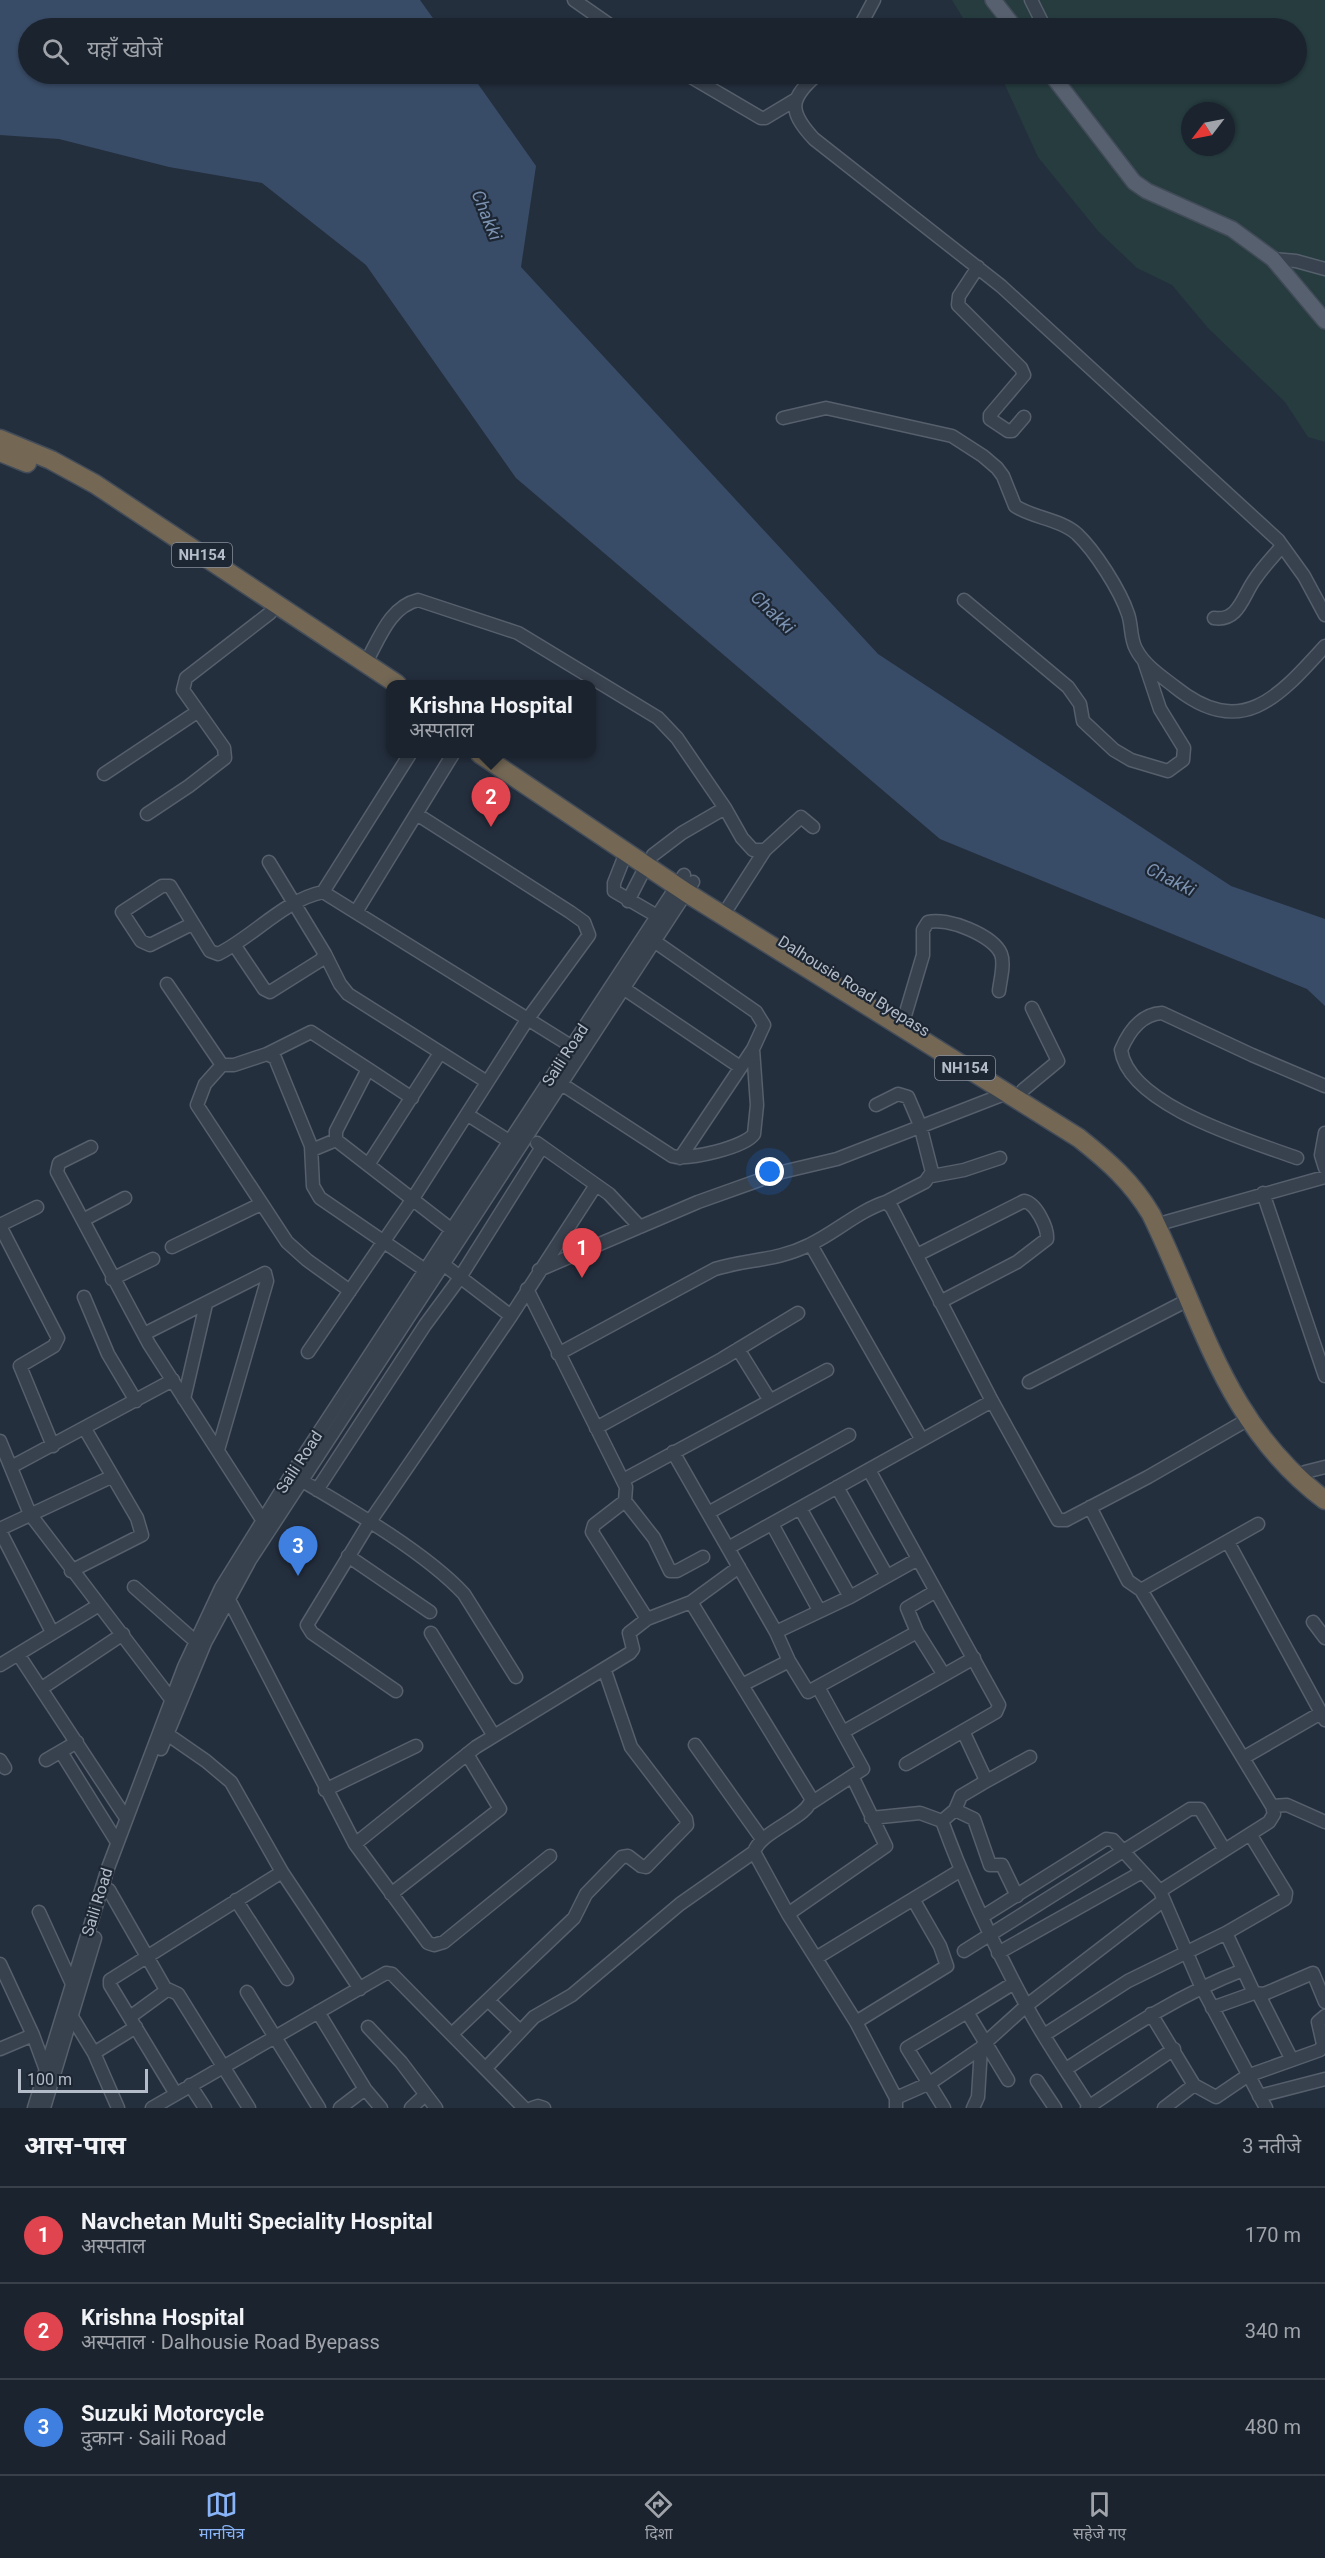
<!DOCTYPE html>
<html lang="hi">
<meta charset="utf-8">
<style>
body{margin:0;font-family:Roboto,"Noto Sans Devanagari",sans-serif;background:#242b36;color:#f1f3f6}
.compass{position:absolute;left:1181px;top:102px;width:54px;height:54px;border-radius:50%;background:#1b232e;box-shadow:0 2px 4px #0004;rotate:238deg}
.scale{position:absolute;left:18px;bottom:15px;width:130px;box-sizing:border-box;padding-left:6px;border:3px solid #b4bcc9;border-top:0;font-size:16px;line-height:21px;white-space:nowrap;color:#b4bcc9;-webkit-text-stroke:4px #1d2633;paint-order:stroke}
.you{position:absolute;left:770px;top:1172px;width:21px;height:21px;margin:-15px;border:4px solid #fff;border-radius:50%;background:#1a73e8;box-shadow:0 0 0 9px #1a73e833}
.badge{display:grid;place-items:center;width:39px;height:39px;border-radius:50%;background:#8ab4f8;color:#fff;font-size:20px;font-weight:700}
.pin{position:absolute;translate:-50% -50px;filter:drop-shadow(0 2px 3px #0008)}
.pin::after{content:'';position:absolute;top:32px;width:21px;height:18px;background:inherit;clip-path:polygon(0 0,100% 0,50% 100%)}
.popup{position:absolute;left:386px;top:680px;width:210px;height:78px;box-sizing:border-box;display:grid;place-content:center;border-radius:12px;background:#1b232e;filter:drop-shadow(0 2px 4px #0005);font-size:20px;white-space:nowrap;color:#a0a4aa}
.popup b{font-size:22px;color:#f1f3f6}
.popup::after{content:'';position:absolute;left:50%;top:100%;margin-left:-12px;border:12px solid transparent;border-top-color:#1b232e}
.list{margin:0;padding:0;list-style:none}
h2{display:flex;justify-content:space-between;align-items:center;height:78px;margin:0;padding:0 24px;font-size:26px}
h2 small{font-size:20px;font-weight:400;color:#a0a4aa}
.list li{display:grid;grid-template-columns:39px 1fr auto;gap:18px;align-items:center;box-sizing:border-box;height:96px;padding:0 24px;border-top:2px solid #39404a}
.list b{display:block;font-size:22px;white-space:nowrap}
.list p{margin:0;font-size:20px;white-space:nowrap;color:#a0a4aa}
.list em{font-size:20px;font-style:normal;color:#a0a4aa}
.icon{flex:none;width:33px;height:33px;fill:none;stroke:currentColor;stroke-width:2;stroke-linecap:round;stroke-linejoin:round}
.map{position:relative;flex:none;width:1325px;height:2108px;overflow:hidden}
.search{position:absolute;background:#1b232e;box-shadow:0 2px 4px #0004;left:18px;right:18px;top:18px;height:66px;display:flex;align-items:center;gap:15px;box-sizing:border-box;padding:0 21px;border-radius:33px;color:#a0a4aa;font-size:22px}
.sheet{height:366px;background:#1b232e}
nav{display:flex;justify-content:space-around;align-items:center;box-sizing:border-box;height:84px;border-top:2px solid #39404a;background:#1b232e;font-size:16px;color:#a0a4aa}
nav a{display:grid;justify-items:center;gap:3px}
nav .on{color:#8ab4f8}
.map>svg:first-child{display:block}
.green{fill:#263c3f;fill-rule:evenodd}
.water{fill:#394c67}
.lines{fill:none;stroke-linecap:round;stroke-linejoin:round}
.minor-casing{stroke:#565f6c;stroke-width:15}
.major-casing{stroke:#414a57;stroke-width:18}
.highway-casing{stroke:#434c59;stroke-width:21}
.minor{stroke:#38414e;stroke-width:12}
.major{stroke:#56606e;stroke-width:15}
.highway{stroke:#746855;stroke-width:18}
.labels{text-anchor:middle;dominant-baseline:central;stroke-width:4.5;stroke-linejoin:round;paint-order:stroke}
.shield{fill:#1d2633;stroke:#878f9c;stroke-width:1.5}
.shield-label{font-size:15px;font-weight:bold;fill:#b4bcc9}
.street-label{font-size:16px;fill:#b4bcc9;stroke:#1d2633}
.water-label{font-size:18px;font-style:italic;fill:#7c92b1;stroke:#1d2633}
</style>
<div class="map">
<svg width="1325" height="2108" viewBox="0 0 1325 2108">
<rect width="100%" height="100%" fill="#242f3e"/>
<path class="green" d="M952 0H1325V442L1308 437 1285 402 1208 328 1172 285 1137 268 1098 231 1038 157 1000 74H1296V28H969ZM1190 111H1226V147H1190Z"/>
<path class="water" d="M0 0H420L440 28H28V74H471L536 166 521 267 878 654 1231 886 1325 919V1006L1307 989 940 839 516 478 366 265 262 183 169 167 59 139 0 135Z"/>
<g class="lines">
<g class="minor-casing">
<path id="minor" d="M574 0 614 28
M1031 0 1045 28
M859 28 874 0
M686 74 761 118H765L795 100
M818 74C790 98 787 110 814 139L1001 286 1278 540 1304 576 1325 615
M1273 259 1296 261 1325 269
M978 267 959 296 958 305 1021 368 1024 375 990 415V419L1008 431H1012L1024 417
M783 418 826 408 952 436 983 456 997 468 1003 476 1015 506C1033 518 1060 519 1077 534 1095 551 1120 590 1128 614 1132 625 1130 638 1136 649 1144 665 1161 676 1175 687 1241 740 1278 698 1325 646
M964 600 1068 687 1080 704 1083 721 1114 750 1131 760 1168 771 1183 760 1184 748 1160 709 1144 661
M1214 618C1239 622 1243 595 1255 579 1263 567 1273 557 1282 546
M365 664C379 640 389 607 418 600L518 633 658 718 677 738 725 808 742 838 753 850H765L801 817 813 827
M104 774 197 712
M147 814 189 786 225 758 224 748 183 690 186 678 270 613
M627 850 614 883V891L657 916
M653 855 682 833 725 808
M323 892 410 754
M628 901 647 864
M729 906 765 850
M356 912 453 754
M192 924 150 945 141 941 122 912 162 886H170L210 951 218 954C253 937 284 900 323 892L571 1046
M654 941 756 1012 764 1025 753 1049 680 1158
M235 946 264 989 270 992 321 960 325 954 269 862
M325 954 340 984 348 994 487 1082
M167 984 222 1065H234L267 1054 275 1058 311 1146 313 1186 320 1198 425 1270
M623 988 740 1067
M904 1019 923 955V930L928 922C947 917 993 935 1001 954 1005 964 1000 981 999 991
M267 1054 311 1032 368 1069
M222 1065 205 1084 197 1105 287 1242 307 1260 350 1291
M560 1083 672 1156C688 1161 745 1147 754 1134L757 1105 753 1049
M1023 1090 1058 1061 1032 1008
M412 1098 368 1069 336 1131V1140L452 1230
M876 1105 898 1094 908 1097 920 1125 932 1172 925 1182 886 1202
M468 1115 509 1141
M1325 1133 1321 1155 1325 1168
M537 1143 609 1194 640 1227
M91 1147 59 1163 57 1172 149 1344 263 1521
M312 1150 336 1140
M1297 1158C1251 1141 1129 1106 1121 1050 1129 1031 1141 1014 1162 1013L1252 1055 1325 1086
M368 1165 440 1053
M932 1176 964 1170 1000 1158
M1263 1193 1325 1376
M83 1220 125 1198
M1166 1222 1325 1177
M0 1225 37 1207
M0 1226 58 1338 54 1346 20 1366 53 1446
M811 1245 922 1440
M172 1247 261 1204
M917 1255 1024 1201C1036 1203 1048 1228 1047 1239L1017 1262 940 1302
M439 1261 511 1316
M539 1270 698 1202 782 1172 837 1159 1007 1093
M112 1279 153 1259
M527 1289 626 1487 625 1501 594 1525 592 1532 647 1619
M84 1297 108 1354 136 1401
M144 1334 265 1273 267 1281 218 1450
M738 1349 769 1399
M308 1352 412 1200 527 1020 589 935 584 922 570 912 418 815
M558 1354 715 1269C748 1259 777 1261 809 1245 835 1233 858 1211 886 1202L892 1208 992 1401 1058 1520H1066L1148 1477 1247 1420
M1029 1382 1188 1300
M184 1399 206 1304
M596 1428 722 1359 798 1313
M0 1441 30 1514 171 1699
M673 1452 776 1632 789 1661
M11 1467 173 1380
M869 1470 999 1705 996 1712 963 1731 985 1778 983 1783 961 1796 955 1810 942 1821 920 1813 871 1818
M1305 1472 1325 1467
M294 1476C345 1506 424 1551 464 1594L516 1677
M623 1480 827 1370
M837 1487 887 1576
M317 1490 425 1325 459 1279 542 1147
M625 1501 654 1538 670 1571H677L703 1557
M1090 1507 1128 1581 1141 1590 1272 1806 1274 1814 1269 1822 1160 1891
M800 1508 850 1597
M708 1513 849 1435
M772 1524 819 1610
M0 1529 111 1477
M0 1531 52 1632
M1228 1542 1325 1720
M728 1548 992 1401
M348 1556 430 1612
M71 1571 142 1535 137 1518 85 1429
M134 1587 195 1641
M1141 1590 1258 1524
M936 1591 907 1608 917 1632 944 1675 974 1658
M225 1592 355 1844 428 1943 434 1945 444 1942 550 1856
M691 1602 811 1798C811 1817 761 1830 754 1852L788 1914 856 2022 896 2098V2108
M1313 1622 1325 1638
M776 1632 850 1597 918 1559
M431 1633 494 1736
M18 1654 126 1818
M0 1665 99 1605
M742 1685 789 1661 808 1692 917 1632
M42 1688 123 1634
M396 1691 312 1633 307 1625 369 1523 511 1316 596 1185
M843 1732 944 1675
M167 1734 206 1761 231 1782 282 1872 360 1989
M695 1745 762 1839
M161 1749 205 1643 250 1560 693 882
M61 1752 117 1842
M1243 1758 1321 1713
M0 1760 5 1768
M46 1760 77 1742
M906 1764 963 1731
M983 1783 1030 1757
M325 1790 416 1746
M811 1803 863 1769 818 1687
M1272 1806 1287 1805 1325 1822
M955 1810 974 1819 990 1865H1002L1017 1896
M942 1821C965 1884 993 1944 1025 2003 1044 2039 1068 2073 1090 2108
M355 1844 476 1747 630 1653 633 1649 629 1633 647 1619 691 1602 739 1567
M109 1890 165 1988 178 1994 249 2108
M391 1894 500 1809 467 1754
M236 1900 287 1979
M39 1912 72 1984
M788 1914 886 1846 853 1778
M982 1917 1106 1839 1113 1840 1160 1891 1201 1986 1266 2108
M1226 1933 1254 1993
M964 1951 1190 1809H1200L1224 1849
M998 1953 1142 1872
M816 1958 961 1870
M0 1964 33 2035 47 2073
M247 1992 319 2108
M1259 1995 1292 2060
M489 2001 520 2031
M1212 2008 1254 1993 1264 1994 1313 1973 1325 2002
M318 2012 365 2089 381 2108
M1151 2014 1194 2085
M72 2017 94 2053 118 2108
M130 2017 167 1990
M856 2022 947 1966 940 1946 913 1899
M368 2027 401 2062 436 2108
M452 2034 574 1918 586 1894 622 1857 628 1856 641 1866 646 1867 687 1825 686 1819 631 1747 605 1671
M1044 2035 1128 1981 1226 1933 1285 1899 1286 1893 1250 1834
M0 2049 33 2035
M94 2053 136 2027
M486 2068 534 2017 572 1995 680 1904 754 1852
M1066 2069C1123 2032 1178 1995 1243 1970
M1008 2080 967 2012 1014 1983
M1037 2081 1055 2108
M190 2085 205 2108
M176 2094 110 1985V1980L282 1872
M1259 2096 1325 2079
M896 2098 930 2083 981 2048
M34 2108 108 1868 184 1667 221 1588 291 1475 684 875
M44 2108 95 1938
M152 2108 386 1973 392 1974 524 2108
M340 2108 365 2089
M411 2108 425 2095
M532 2108 538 2106 544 2108
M944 2108 907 2048 967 2012
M973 2108 978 2097 981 2048 985 2043 1026 2006 1164 1900
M1087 2108 1174 2049
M1164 2108 1194 2085 1216 2097 1247 2076 1320 2050 1323 2044 1318 2022 1325 2016"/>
</g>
<g class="major-casing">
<path id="major" d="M993 0 1015 28
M1051 74 1134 182 1147 191 1232 229 1273 259 1325 321"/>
</g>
<g class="highway-casing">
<path id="highway" d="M0 439 51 460 95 484 397 684
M0 452 27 463
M480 754 687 893 1079 1138C1108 1161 1132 1182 1151 1214 1203 1320 1225 1425 1325 1500"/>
</g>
<use href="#minor" class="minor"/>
<use href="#major" class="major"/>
<use href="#highway" class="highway"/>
</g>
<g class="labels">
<g class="shield">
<rect x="172" y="543" width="60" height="24" rx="4.5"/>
<rect x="935" y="1056" width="60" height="24" rx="4.5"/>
</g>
<g class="shield-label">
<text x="202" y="555">NH154</text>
<text x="965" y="1068">NH154</text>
</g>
<g class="street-label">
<text transform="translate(854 986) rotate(32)">Dalhousie Road Byepass</text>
<text transform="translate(565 1055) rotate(-57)">Saili Road</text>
<text transform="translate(299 1462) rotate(-57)">Saili Road</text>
<text transform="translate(97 1902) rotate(-73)">Saili Road</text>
</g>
<g class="water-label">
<text transform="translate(487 215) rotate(68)">Chakki</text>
<text transform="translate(773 612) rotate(44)">Chakki</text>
<text transform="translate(1171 879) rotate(27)">Chakki</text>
</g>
</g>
</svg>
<svg class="compass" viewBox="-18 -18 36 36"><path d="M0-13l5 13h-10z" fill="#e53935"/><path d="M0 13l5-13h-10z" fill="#a0a4aa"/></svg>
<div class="scale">100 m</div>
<div class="you"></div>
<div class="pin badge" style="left:582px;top:1278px;background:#e0444e">1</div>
<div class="pin badge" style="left:491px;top:827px;background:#e0444e">2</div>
<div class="popup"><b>Krishna Hospital</b>अस्पताल</div>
<div class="pin badge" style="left:298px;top:1576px;background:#3f7fe0">3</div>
<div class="search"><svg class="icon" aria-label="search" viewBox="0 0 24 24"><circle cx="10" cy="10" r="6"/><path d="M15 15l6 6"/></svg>यहाँ खोजें</div>
</div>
<section class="sheet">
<h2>आस-पास<small>3 नतीजे</small></h2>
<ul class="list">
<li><span class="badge" style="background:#e0444e">1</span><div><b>Navchetan Multi Speciality Hospital</b><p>अस्पताल</p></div><em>170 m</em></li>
<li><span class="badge" style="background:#e0444e">2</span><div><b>Krishna Hospital</b><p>अस्पताल · Dalhousie Road Byepass</p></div><em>340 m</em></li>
<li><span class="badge" style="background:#3f7fe0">3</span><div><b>Suzuki Motorcycle</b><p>दुकान · Saili Road</p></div><em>480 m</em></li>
</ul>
</section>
<nav>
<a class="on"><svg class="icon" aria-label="map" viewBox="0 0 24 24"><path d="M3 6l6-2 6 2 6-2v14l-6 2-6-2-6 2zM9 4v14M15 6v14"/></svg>मानचित्र</a>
<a><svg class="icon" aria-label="directions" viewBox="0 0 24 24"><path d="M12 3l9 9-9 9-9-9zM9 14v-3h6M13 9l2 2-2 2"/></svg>दिशा</a>
<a><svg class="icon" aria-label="saved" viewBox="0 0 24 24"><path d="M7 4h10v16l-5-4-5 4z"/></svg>सहेजे गए</a>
</nav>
